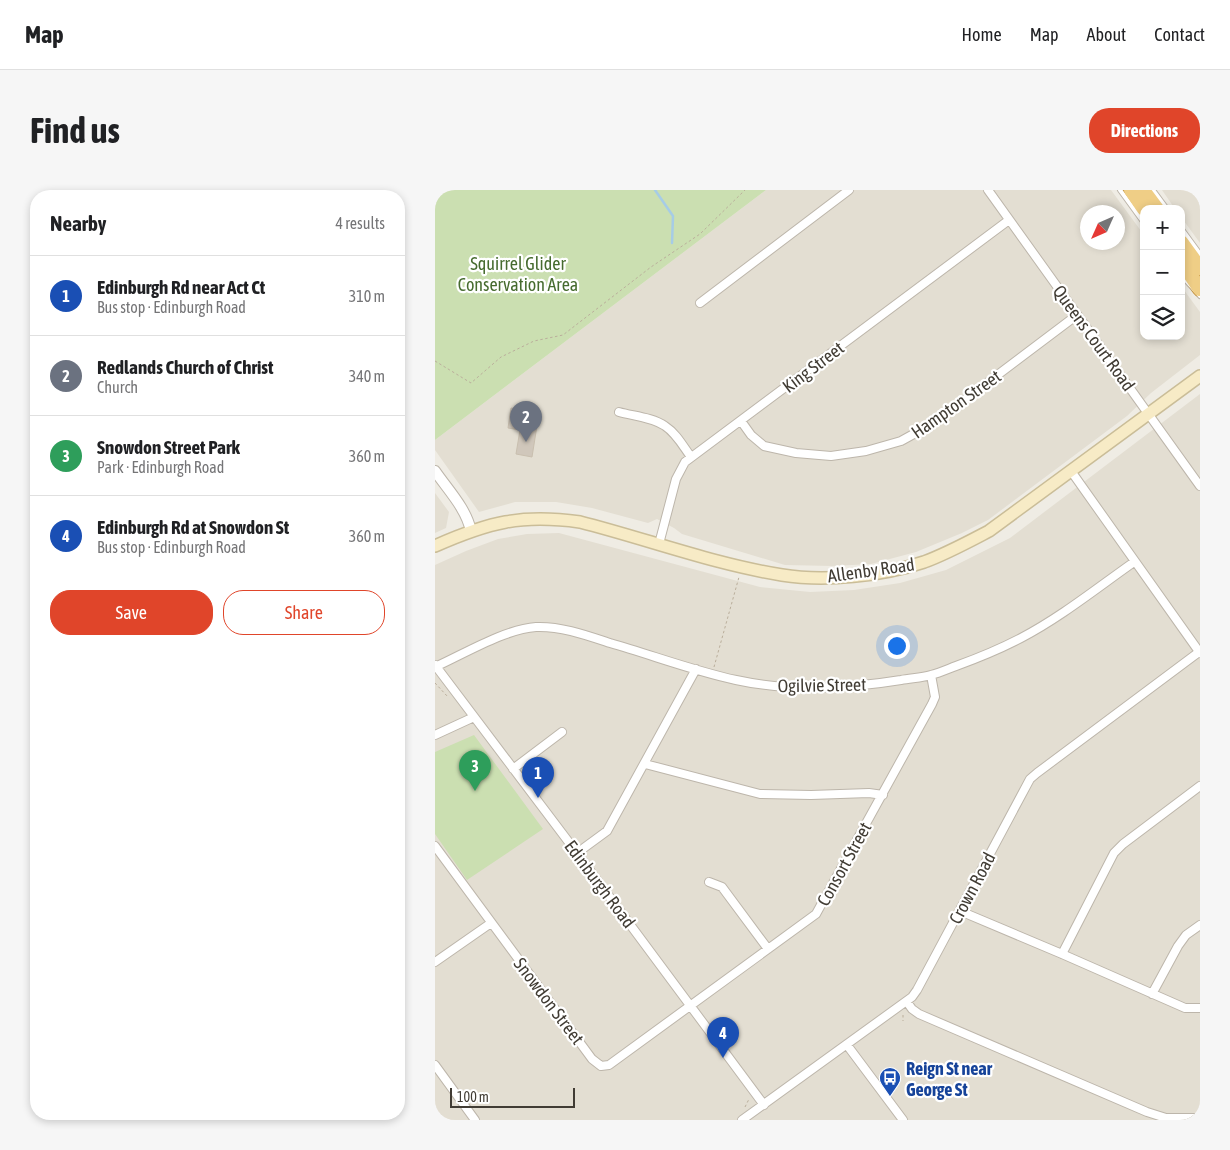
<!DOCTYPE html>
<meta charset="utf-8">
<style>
body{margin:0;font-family:"Asap Condensed",sans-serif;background:#f6f6f6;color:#202124}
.controls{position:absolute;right:15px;top:15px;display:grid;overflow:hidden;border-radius:10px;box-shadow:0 2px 8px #0003}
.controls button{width:45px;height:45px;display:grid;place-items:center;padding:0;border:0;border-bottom:1px solid #e0e0e0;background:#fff;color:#202124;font:25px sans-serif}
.compass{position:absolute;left:645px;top:15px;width:45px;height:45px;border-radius:50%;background:#fff;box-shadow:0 2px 8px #0003;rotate:225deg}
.scale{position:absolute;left:15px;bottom:12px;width:125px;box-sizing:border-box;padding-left:5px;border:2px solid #413c34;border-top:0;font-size:14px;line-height:18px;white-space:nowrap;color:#413c34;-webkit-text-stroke:4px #fff;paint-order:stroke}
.you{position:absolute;left:461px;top:455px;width:18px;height:18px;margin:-12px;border:4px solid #fff;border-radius:50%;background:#1a73e8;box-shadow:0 0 0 8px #1a73e833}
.badge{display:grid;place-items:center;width:32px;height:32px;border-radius:50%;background:#e0452a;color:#fff;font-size:16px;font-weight:700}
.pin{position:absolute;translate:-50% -41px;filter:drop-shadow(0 1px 2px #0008)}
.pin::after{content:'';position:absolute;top:26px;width:18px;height:15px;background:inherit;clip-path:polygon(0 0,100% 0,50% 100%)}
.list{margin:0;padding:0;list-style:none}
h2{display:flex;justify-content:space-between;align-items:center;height:65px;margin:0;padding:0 20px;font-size:21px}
h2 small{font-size:16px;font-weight:400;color:#757577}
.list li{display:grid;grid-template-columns:32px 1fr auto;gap:15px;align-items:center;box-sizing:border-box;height:80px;padding:0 20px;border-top:1px solid #e0e0e0}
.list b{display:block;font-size:19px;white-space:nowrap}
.list p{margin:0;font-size:16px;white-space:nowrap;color:#757577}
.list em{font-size:16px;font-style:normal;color:#757577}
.actions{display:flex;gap:10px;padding:15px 20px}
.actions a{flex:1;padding:11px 0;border:1px solid #e0452a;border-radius:20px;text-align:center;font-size:18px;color:#e0452a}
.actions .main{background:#e0452a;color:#fff}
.icon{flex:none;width:28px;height:28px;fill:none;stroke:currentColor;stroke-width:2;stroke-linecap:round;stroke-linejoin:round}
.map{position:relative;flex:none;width:765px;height:930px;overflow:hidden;border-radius:20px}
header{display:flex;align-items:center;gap:30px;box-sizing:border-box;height:70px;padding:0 25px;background:#fff;border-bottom:1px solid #e0e0e0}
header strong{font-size:24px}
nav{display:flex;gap:28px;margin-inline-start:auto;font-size:18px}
.intro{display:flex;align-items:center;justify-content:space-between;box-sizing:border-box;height:120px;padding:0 30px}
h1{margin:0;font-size:35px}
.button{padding:12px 22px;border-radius:20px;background:#e0452a;color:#fff;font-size:18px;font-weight:700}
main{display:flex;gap:30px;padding:0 30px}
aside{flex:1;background:#fff;border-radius:20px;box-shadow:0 2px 8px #0003}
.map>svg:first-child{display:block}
.residential{fill:#e3ded2;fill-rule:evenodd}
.green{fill:#cbdfb1}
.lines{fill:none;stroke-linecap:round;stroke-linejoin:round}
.stream{stroke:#a6cce6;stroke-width:2.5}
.building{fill:#d0c7bb;stroke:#c9bfaf}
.service-casing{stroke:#bdb6ab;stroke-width:6}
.minor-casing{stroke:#bdb6ab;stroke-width:10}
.tertiary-casing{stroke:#bdb6ab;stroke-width:12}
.secondary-casing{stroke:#cabd98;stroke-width:14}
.trunk-casing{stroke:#c99844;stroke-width:16}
.path{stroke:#baae9b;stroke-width:1;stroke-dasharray:2.5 2.5;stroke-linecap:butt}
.service{stroke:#fff;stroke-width:4}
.minor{stroke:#fff;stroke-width:8}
.tertiary{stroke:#fff;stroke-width:10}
.secondary{stroke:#f7ebc6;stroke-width:11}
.trunk{stroke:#efce86;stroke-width:14}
.labels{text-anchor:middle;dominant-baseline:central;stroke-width:4.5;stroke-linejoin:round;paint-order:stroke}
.park-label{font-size:18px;fill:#466b2f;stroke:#fff}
.street-label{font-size:18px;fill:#413c34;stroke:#fff}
.transit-label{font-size:18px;font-weight:bold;fill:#164399;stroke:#fff;text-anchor:start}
</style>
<header>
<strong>Map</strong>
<nav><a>Home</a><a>Map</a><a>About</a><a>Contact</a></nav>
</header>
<div class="intro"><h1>Find us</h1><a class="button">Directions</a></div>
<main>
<aside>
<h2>Nearby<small>4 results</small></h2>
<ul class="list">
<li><span class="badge" style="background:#1a4fb4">1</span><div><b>Edinburgh Rd near Act Ct</b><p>Bus stop · Edinburgh Road</p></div><em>310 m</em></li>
<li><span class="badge" style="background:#6b7280">2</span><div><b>Redlands Church of Christ</b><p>Church</p></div><em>340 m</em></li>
<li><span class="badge" style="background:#2e9e5b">3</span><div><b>Snowdon Street Park</b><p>Park · Edinburgh Road</p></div><em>360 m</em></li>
<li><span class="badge" style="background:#1a4fb4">4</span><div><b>Edinburgh Rd at Snowdon St</b><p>Bus stop · Edinburgh Road</p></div><em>360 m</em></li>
</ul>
<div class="actions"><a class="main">Save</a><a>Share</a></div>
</aside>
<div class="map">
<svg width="765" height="930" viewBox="0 0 765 930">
<rect width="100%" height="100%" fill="#efece4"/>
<path class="residential" d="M331 0H676L709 45V146H746V96L765 122V165L716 203 692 226 553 330 527 343 481 362 436 374 398 376 350 375 247 344 239 338 222 329 213 333 157 318 121 312H80L44 322 0 260V250ZM652 22H682V52H652Z
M727 0H765V53L746 27V19H740Z
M765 204V930H0V375L31 361 63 349 92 344 124 343 325 397 375 402 419 400 465 393 511 380 575 348Z
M0 303 14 322 11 338 0 343Z"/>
<path class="green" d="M0 0H331L0 250Z
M39 545 108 639 32 690 0 644V562Z"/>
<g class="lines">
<path class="stream" d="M220 0 238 26 237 53"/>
</g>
<path class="building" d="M76 218 104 223 97 267 81 264 85 240 73 238Z"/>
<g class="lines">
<g class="service-casing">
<path id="service" d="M685 0 709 33
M718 0 732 19
M746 38 765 64
M746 85 765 106"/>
</g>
<g class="minor-casing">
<path id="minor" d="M553 0 765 296
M265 113 414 0
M184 222C198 226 217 227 230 236 241 243 248 256 256 267
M306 231 316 245 329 256 361 263 396 266 431 261 466 251 495 235 524 214 642 125
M636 281 765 463
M224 354 241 289 250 272 574 30
M0 475 142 663 329 915
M0 477C29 464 70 439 101 437 126 436 151 445 175 453 217 465 259 481 301 490 356 502 411 499 466 490 476 488 487 488 496 485 504 483 513 479 521 476 543 468 565 459 586 448 626 427 662 398 699 372
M0 545 39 527
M210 574 325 604 376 605 434 603 448 605
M78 579 127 542
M0 656 157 869 166 876 174 875 381 724 497 514 500 507 496 485
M142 663 172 641 261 479
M274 692 287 697 333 759
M525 721 627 764 750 818H765
M627 764 679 663 688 654 765 596
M0 772 56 733
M717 804 743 756 751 745 765 735
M472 812 477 819 484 824 712 922 731 928H765
M412 855 468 930
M0 875 40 930
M307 930 477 807 482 800 595 589 602 583 764 462"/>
</g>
<g class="tertiary-casing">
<path id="tertiary" d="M0 281C13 300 31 318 36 341"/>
</g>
<g class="secondary-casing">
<path id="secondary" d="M0 356C54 332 86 324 145 332 212 349 278 374 347 385 390 392 447 386 489 372 511 364 533 352 554 341L765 186"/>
</g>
<g class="trunk-casing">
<path id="trunk" d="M696 0 709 19
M708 0 722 19
M746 52 765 78
M746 71 765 99"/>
</g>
<path class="path" d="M0 171 36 193 66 167 99 151 128 145 216 77 265 44 310 0
M279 477 304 387
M0 493 13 507
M468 825V831
M310 917 314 909"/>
<use href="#service" class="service"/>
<use href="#minor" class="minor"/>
<use href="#tertiary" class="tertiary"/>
<use href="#secondary" class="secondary"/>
<use href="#trunk" class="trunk"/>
</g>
<defs>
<g id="bus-pin" transform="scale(1.125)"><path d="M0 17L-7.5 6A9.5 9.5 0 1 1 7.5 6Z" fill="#1a4fb4" stroke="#fff"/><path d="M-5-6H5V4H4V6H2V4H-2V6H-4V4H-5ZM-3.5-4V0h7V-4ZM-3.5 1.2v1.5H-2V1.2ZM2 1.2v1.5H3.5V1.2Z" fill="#fff"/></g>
</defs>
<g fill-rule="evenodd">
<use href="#bus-pin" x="455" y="888"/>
</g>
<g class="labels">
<g class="park-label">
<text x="83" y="73">Squirrel Glider<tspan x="83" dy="21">Conservation Area</tspan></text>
</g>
<g class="street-label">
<text transform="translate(659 148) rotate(54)">Queens Court Road</text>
<text transform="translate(378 177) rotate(-37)">King Street</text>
<text transform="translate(521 214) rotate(-35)">Hampton Street</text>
<text transform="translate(436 380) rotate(-8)">Allenby Road</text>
<text transform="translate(387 495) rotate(-1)">Ogilvie Street</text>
<text transform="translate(409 674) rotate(-61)">Consort Street</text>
<text transform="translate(165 694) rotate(53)">Edinburgh Road</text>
<text transform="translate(537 698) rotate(-62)">Crown Road</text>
<text transform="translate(114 811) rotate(53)">Snowdon Street</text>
</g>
<g class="transit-label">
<text x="471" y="878">Reign St near<tspan x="471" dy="21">George St</tspan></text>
</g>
</g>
</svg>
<div class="controls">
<button>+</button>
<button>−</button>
<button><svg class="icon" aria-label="layers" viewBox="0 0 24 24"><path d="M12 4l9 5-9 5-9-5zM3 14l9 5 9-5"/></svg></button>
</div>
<svg class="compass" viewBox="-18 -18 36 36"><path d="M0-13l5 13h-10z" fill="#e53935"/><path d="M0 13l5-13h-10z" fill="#757577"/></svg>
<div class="scale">100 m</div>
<div class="you"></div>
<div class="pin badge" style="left:103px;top:608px;background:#1a4fb4">1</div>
<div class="pin badge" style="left:91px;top:252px;background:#6b7280">2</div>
<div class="pin badge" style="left:40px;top:601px;background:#2e9e5b">3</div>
<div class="pin badge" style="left:288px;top:868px;background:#1a4fb4">4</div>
</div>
</main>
